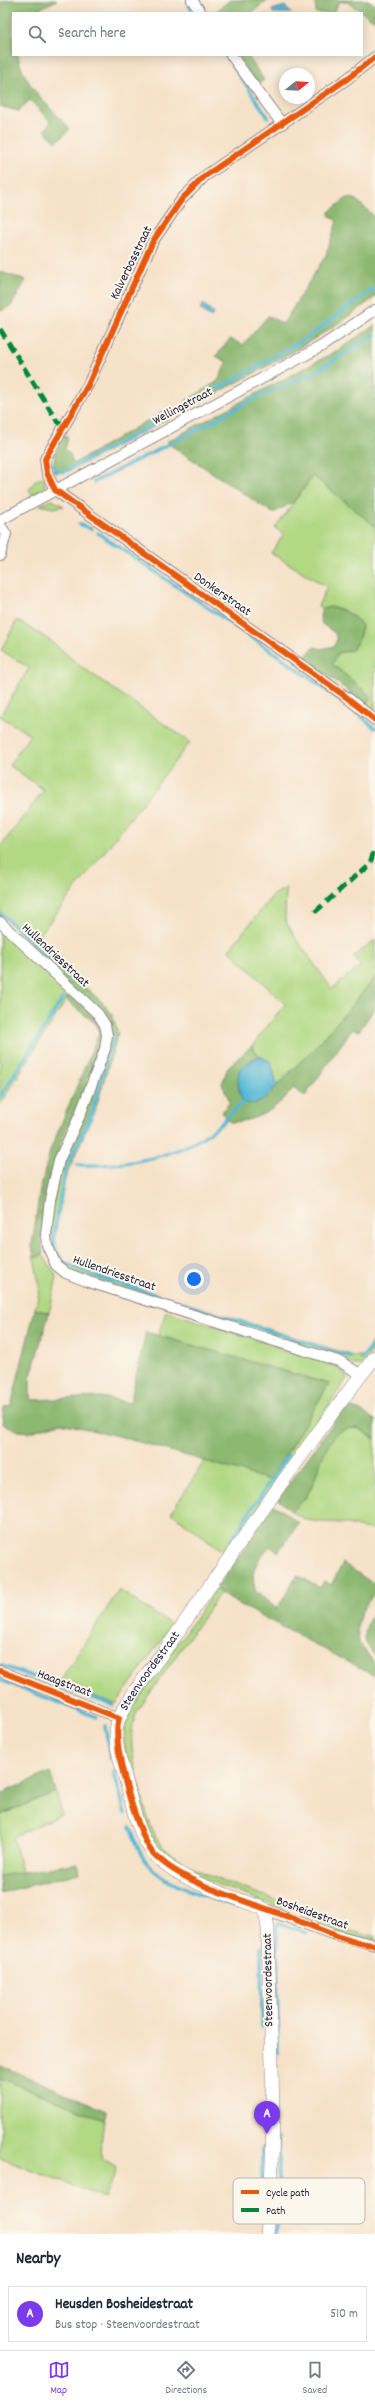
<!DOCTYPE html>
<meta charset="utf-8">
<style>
body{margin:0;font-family:Dekko,sans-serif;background:#f6f6f7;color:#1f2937}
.compass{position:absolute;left:279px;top:68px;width:36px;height:36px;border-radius:50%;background:#fff;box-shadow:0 2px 10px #0003;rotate:72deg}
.you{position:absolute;left:194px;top:1279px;width:14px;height:14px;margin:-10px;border:3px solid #fff;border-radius:50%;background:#1a73e8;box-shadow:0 0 0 6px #1a73e833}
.badge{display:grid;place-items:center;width:26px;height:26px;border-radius:50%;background:#7c3aed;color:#fff;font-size:13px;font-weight:700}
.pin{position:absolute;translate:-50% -33px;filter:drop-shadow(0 1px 2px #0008)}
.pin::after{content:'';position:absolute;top:21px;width:14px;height:12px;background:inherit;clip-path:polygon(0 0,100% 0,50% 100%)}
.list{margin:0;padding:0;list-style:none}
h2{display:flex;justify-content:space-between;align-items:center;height:52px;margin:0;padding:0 16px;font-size:17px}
h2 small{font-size:13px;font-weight:400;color:#747a83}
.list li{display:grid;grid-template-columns:26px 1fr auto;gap:12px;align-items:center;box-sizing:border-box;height:56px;margin:0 8px 8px;padding:0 8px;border:1px solid #e0e1e3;border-radius:0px}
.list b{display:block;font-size:15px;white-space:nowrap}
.list p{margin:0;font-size:13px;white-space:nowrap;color:#747a83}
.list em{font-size:13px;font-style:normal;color:#747a83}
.icon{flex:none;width:22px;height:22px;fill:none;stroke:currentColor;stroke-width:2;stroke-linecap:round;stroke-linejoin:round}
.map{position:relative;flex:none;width:375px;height:2234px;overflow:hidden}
.search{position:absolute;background:#fff;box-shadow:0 2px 10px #0003;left:12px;right:12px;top:12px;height:44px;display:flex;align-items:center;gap:10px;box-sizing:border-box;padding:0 14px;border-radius:0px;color:#747a83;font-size:15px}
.sheet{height:116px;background:#fff}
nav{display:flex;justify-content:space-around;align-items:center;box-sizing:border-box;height:56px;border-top:1px solid #e0e1e3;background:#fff;font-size:11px;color:#747a83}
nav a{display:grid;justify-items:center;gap:2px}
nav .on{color:#7c3aed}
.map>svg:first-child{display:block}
.green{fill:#b1d883;stroke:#6a7d5f}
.forest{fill:#8cb871;stroke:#576d56}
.water{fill:#57b8d5;stroke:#3c6d88}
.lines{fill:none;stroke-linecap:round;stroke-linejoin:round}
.stream{stroke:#57b8d5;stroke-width:3.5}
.minor-casing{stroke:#8c8282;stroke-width:12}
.tertiary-casing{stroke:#8c8282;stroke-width:14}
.minor{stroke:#fff;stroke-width:10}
.tertiary{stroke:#fff;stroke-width:13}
.quiet{stroke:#00873e;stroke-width:5;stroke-dasharray:10 5;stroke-linecap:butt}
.cycleway-casing{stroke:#fbf7ec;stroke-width:8}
.cycleway{stroke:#e8590c;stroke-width:6}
.labels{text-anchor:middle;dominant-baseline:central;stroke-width:4;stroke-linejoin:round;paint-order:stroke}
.street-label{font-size:13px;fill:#22223b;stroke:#fbf7ec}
.key{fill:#fbf7ec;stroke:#bab7b7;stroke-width:1}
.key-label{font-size:11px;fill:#22223b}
</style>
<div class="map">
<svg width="375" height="2234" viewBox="0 0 375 2234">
<rect width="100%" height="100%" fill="#fbf7ec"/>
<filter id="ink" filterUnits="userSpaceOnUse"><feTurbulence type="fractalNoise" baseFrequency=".025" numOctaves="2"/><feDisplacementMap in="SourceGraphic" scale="8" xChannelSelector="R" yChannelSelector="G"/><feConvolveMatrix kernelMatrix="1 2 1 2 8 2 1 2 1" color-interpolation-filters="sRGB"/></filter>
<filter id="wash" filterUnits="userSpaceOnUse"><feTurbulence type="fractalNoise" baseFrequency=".012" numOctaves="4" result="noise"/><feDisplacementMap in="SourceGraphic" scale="16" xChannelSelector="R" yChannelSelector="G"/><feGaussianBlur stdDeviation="0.9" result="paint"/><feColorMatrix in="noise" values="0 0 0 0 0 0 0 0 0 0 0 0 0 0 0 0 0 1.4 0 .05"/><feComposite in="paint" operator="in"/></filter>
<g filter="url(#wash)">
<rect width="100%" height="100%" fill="#f6e2c9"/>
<path class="green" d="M313 476 375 526V711L366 704 372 697 332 664 338 653 352 650 358 641 362 626C357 619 345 609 336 608 328 607 324 611 318 606L327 587 271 553 284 534 275 528Z
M43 477 45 486 33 495 29 490 35 481Z
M52 500 64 506 53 508 40 505Z
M17 620 52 642 79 665 190 742 34 942 0 911V847L44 790 9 765 30 735 0 716 29 668 1 650Z
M286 888 285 919 294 936 332 989 360 966 354 956 375 940V978L322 1040 277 1085 271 1062 259 1056 252 1046 285 1004 229 950 273 895Z
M0 929 70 994 0 1104Z
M60 1170 67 1174C60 1193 46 1248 64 1263 69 1267 78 1269 84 1271L354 1356H363L375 1338V1348L361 1365H355L70 1271C39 1246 53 1205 60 1170Z
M43 1255 57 1277 49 1313 35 1309 40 1288 34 1258Z
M166 1311 339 1366 347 1378 227 1554 171 1513 205 1460 270 1480 329 1384 158 1336Z
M358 1428 375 1439V1528C363 1531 353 1524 341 1523 319 1521 311 1525 291 1511 295 1507 301 1503 305 1498 318 1480 322 1440 342 1430 346 1428 353 1428 358 1428Z
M217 1588 220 1593 137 1712C127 1737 133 1755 138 1780 143 1799 147 1822 156 1838 175 1870 253 1891 288 1904L284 1909C248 1895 173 1874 153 1842 142 1825 138 1802 132 1782 126 1758 119 1734 130 1711Z
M119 1590 172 1625 116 1704 58 1684Z
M56 1792 62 1814 13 1837 22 1873 0 1876V1815Z
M319 1917C337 1925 355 1935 375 1936V1941L355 1938 316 1923Z
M0 2078 104 2120 100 2151 102 2158 115 2166 116 2172 104 2198 0 2158Z"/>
<path class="forest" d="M7 0H57L31 13H13V55H18C22 84 51 108 70 129L56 142 44 130 51 122 30 100 18 111 0 106V3Z
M230 0H268L251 13H214Z
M311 0H368L375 5V21L347 2H339L333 13H316L315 1Z
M236 55H247L264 80 258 85Z
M347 198 355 199 375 217V297C318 341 253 374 189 408L186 401 218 381 227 362 216 356 230 339 243 345 268 316 283 324 326 255 337 221 329 215V212Z
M0 272 26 280 11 306 0 311Z
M375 325V526L313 476 293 502 273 513 166 442 338 350Z
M164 411 170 418 69 471 56 473 53 470 55 453 64 434 68 438 65 449 70 454 73 464Z
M330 607C342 608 355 616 362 626L358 641 352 650 338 653 332 664 372 697 366 704 304 658 314 647 322 649 334 646 337 640 335 633 322 624 320 616 322 609Z
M34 942 102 1002 112 1014 118 1033 96 1107 67 1174 60 1170 110 1031 29 946Z
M375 978V1008L359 1031 352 1029 305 1096 293 1088C278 1109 255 1122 230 1122L222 1112 230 1102 222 1084 228 1067 252 1046 259 1056 248 1062 243 1101 256 1104 272 1091 322 1040Z
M70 994C85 1008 103 1020 102 1042 80 1112 32 1178 43 1255L34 1258 32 1245 40 1190 50 1151 99 1033 96 1024 66 1000Z
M35 1309 49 1313 30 1379V1398L34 1400 102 1397 130 1403 146 1332 329 1384 270 1480 122 1437 61 1423 30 1432 19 1431 2 1423 4 1408 11 1406Z
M350 1408 359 1410 375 1420V1439C370 1435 362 1429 356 1428 323 1425 320 1478 305 1498 301 1503 295 1507 291 1511L278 1499 342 1411Z
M274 1505 299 1523 278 1552 270 1546C256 1561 249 1572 256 1592L277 1609 297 1575 320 1588 324 1581 331 1585 343 1563 372 1583 375 1580V1592L361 1612 357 1627 359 1643 375 1664V1676L235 1602 220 1593 217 1588Z
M375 1610V1655C359 1640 365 1626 375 1610Z
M50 1772 56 1792 0 1815V1794Z
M77 1863 79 1873 0 1893V1876Z
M0 2065 107 2111 104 2120 0 2078Z"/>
<path class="water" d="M285 6 291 13H273L272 10Z
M203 304 214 313 211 317 200 309Z
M259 1056 271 1062 277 1085C268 1096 259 1108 243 1102 238 1090 237 1083 239 1070Z"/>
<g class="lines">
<path class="stream" d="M188 4 191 9
M225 55 226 57
M233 66 268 117
M53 465 56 470 64 472 186 407 305 339 375 288
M94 482 199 429 257 397 310 375 375 335
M79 524 91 529
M98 533 276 654 346 704 375 728
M0 913 74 981
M113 1035 91 1117 66 1167 54 1236 56 1251 63 1262 96 1276 351 1357
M0 1097 63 998
M76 1165C124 1167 179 1158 217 1127 227 1119 234 1109 243 1102
M361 1359 375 1343
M231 1540 288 1455
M0 1665 113 1705
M0 1680 97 1717
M105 1726 110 1758
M114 1772 125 1813
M130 1827C134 1837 137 1847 142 1856 160 1886 204 1895 235 1906
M261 1947 262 2027
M278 2053 277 1925 279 1923 307 1933
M279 2137V2198
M262 2186V2149
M276 2234 279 2207"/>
</g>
</g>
<g filter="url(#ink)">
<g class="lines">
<g class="minor-casing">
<path id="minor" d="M192 0 201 13
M231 55 282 124
M375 57 347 79 205 176 182 199 153 241 88 385 45 459 47 473 55 490 345 696 375 720
M0 520 322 346 375 310
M0 525 6 534 0 555
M0 922 98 1014 105 1025 107 1035 105 1049 80 1115 59 1160 50 1200 46 1235 47 1245 56 1265 66 1273 89 1282 341 1362 361 1375
M0 1671 119 1718
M265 1909 332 1934 375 1945"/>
</g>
<g class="tertiary-casing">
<g id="tertiary">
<path id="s1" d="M267 2234C278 2136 270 2029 268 1929L265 1909C231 1896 175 1880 152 1851 137 1833 132 1803 126 1781 122 1765 113 1742 117 1725 120 1707 161 1656 173 1639 239 1544 304 1448 375 1357"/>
</g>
</g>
<use href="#minor" class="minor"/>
<use href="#tertiary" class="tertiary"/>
<path class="quiet" d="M0 329 57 421 63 425
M315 912 370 863 375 848"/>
<g class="cycleway-casing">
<path id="cycleway" d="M375 57 347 79 205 176 182 199 153 241 88 385 45 459 47 473 55 490 345 696 375 720
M0 1671 119 1718C111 1744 135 1825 150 1849 153 1854 159 1859 163 1862 191 1886 256 1904 291 1918 318 1928 346 1943 375 1945"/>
</g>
<use href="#cycleway" class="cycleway"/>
</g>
</g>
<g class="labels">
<g class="street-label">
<text transform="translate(132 263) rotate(-64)">Kalverbosstraat</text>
<text transform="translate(183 407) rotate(-28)">Wellingstraat</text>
<text transform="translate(222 595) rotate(35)">Donkerstraat</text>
<text transform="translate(55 956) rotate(43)">Hullendriesstraat</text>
<text transform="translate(114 1274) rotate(19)">Hullendriesstraat</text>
<text stroke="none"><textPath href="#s1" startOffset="650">Steenvoordestraat</textPath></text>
<text transform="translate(64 1684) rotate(21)">Haagstraat</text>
<text transform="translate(312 1914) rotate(20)">Bosheidestraat</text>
<text transform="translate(269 1980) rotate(-91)">Steenvoordestraat</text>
</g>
</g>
<rect x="233" y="2178" width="132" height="46" rx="6" class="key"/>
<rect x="241" y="2190" width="18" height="4" fill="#e8590c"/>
<rect x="241" y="2208" width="18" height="4" fill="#00873e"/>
<g class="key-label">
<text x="266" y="2196">Cycle path</text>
<text x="266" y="2214">Path</text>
</g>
</svg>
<svg class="compass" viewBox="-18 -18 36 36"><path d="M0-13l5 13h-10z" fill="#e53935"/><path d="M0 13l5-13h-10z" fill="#747a83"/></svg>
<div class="you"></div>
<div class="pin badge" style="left:267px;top:2134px">A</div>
<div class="search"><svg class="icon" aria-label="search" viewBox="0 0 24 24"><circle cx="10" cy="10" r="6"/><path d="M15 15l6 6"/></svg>Search here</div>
</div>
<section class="sheet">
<h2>Nearby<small></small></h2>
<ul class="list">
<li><span class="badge">A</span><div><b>Heusden Bosheidestraat</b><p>Bus stop · Steenvoordestraat</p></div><em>510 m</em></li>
</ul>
</section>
<nav>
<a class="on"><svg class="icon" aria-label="map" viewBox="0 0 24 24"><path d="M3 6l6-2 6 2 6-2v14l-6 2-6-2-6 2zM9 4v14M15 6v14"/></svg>Map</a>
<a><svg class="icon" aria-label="directions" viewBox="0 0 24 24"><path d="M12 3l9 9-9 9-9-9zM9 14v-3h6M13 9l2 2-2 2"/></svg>Directions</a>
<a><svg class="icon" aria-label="saved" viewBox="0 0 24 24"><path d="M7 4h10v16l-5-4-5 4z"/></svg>Saved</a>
</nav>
